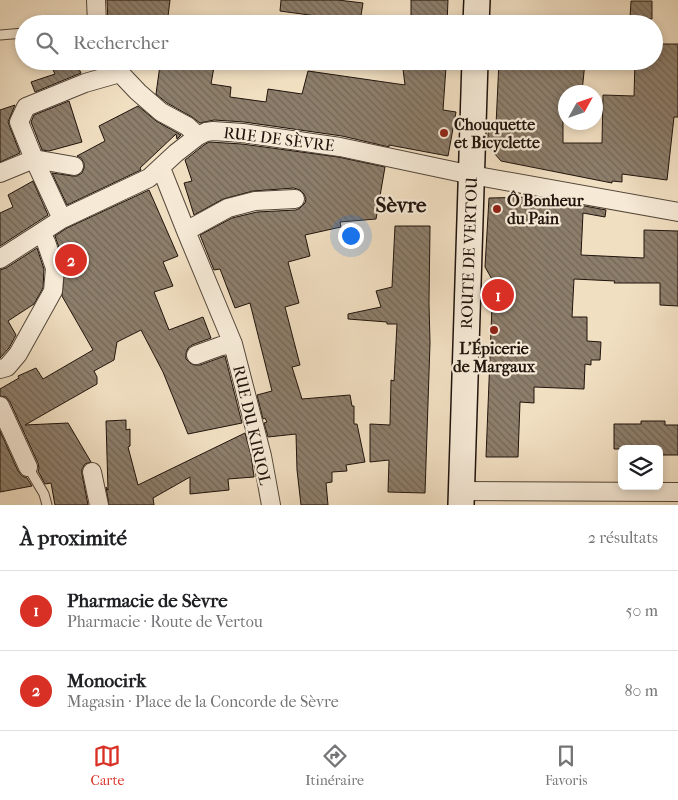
<!DOCTYPE html>
<html lang="fr">
<meta charset="utf-8">
<style>
body{margin:0;font-family:"IM FELL French Canon",serif;background:#f2f2f2;color:#202124}
.controls{position:absolute;right:15px;bottom:15px;display:grid;overflow:hidden;border-radius:8px;box-shadow:0 2px 8px #0003}
.controls button{width:45px;height:45px;display:grid;place-items:center;padding:0;border:0;border-bottom:1px solid #e0e0e0;background:#fff;color:#202124;font:25px sans-serif}
.compass{position:absolute;left:558px;top:85px;width:45px;height:45px;border-radius:50%;background:#fff;box-shadow:0 2px 8px #0003;rotate:50deg}
.you{position:absolute;left:350px;top:235px;width:18px;height:18px;margin:-12px;border:4px solid #fff;border-radius:50%;background:#1a73e8;box-shadow:0 0 0 8px #1a73e833}
.badge{display:grid;place-items:center;width:32px;height:32px;border-radius:50%;background:#d93025;color:#fff;font-size:16px;font-weight:700}
.pin{position:absolute;translate:-50% -50%;border:2px solid #fff;box-shadow:0 1px 5px #0006}
.list{margin:0;padding:0;list-style:none}
h2{display:flex;justify-content:space-between;align-items:center;height:65px;margin:0;padding:0 20px;font-size:21px}
h2 small{font-size:16px;font-weight:400;color:#757577}
.list li{display:grid;grid-template-columns:32px 1fr auto;gap:15px;align-items:center;box-sizing:border-box;height:80px;padding:0 20px;border-top:1px solid #e0e0e0}
.list b{display:block;font-size:19px;white-space:nowrap}
.list p{margin:0;font-size:16px;white-space:nowrap;color:#757577}
.list em{font-size:16px;font-style:normal;color:#757577}
.icon{flex:none;width:28px;height:28px;fill:none;stroke:currentColor;stroke-width:2;stroke-linecap:round;stroke-linejoin:round}
.map{position:relative;flex:none;width:678px;height:505px;overflow:hidden}
.search{position:absolute;background:#fff;box-shadow:0 2px 8px #0003;left:15px;right:15px;top:15px;height:55px;display:flex;align-items:center;gap:12px;box-sizing:border-box;padding:0 18px;border-radius:28px;color:#757577;font-size:19px}
.sheet{height:225px;background:#fff}
nav{display:flex;justify-content:space-around;align-items:center;box-sizing:border-box;height:70px;border-top:1px solid #e0e0e0;background:#fff;font-size:14px;color:#757577}
nav a{display:grid;justify-items:center;gap:2px}
nav .on{color:#d93025}
.map>svg:first-child{display:block}
.building{fill:url(#building-back-hatch);stroke:#20140c}
.lines{fill:none;stroke-linecap:round;stroke-linejoin:round}
.service-casing{stroke:#54473a;stroke-width:11}
.minor-casing{stroke:#54473a;stroke-width:20}
.secondary-casing{stroke:#20140c;stroke-width:28}
.service{stroke:#f6ead7;stroke-width:9}
.minor{stroke:#f6ead7;stroke-width:18}
.secondary{stroke:#f6ead7;stroke-width:25}
.poi-dot{fill:#8f2418;stroke:#f6ead7;stroke-width:2}
.labels{text-anchor:middle;dominant-baseline:central;stroke-width:4.5;stroke-linejoin:round;paint-order:stroke}
.poi-label{font-size:16px;font-weight:bold;fill:#20140c;stroke:#f6ead7;text-anchor:start}
.street-label{font-size:16px;fill:#20140c;stroke:#f6ead7}
.district-label{font-size:21px;font-weight:bold;fill:#20140c;stroke:#f6ead7}
</style>
<div class="map">
<svg width="678" height="505" viewBox="0 0 678 505">
<defs>
<pattern id="building-back-hatch" width="6" height="6" patternUnits="userSpaceOnUse" patternTransform="scale(1.25)"><rect width="6" height="6" fill="#8d7e6b"/><path d="M-1 5l2 2M0 0l6 6M5-1l2 2" fill="none" stroke="#736656"/></pattern>
</defs>
<rect width="100%" height="100%" fill="#f1dfc2"/>
<filter id="stains"><feTurbulence type="fractalNoise" baseFrequency=".004" numOctaves="4"/><feColorMatrix values="0 0 0 0 .2 0 0 0 0 .09 0 0 0 0 .02 0 0 0 .5 -.17"/></filter>
<radialGradient id="worn" r=".72"><stop offset=".6" stop-color="#630" stop-opacity="0"/><stop offset="1" stop-color="#630" stop-opacity=".3"/></radialGradient>
<path class="building" d="M107 0H170L167 24H108Z
M281 0H338L363 3 360 22 280 11Z
M411 0H448L447 24H411Z
M631 1H652V19L630 18Z
M654 44H678V117H674L667 180 622 174V182L612 181V183L501 161 487 145 489 125H496L499 61 585 62 582 92H566V95H563V143H602L603 95 634 96 635 61H654Z
M49 61H75L81 73 35 92 31 82 55 74Z
M182 61H215L211 84 231 87 230 97 266 102 268 89 302 94 308 71 405 85 402 61H441V67H446L443 110 456 112 448 156 389 145V147L342 136 244 122 214 120 200 123 192 117 167 103 156 94 160 65 181 67Z
M69 101 82 142 49 151 42 150 31 122 34 115Z
M15 105 8 122 20 153 0 162V110Z
M138 106 156 121 181 135 177 139 176 134 140 168 141 170 67 205 52 173 73 176H77L82 173 84 168V163L81 158 77 156 105 141 99 126Z
M209 142 242 144 338 157 385 167 376 219 340 222 341 227 305 235 310 256 288 262 299 303 285 307 300 365 292 367 302 399 350 395 352 406H354V424H357L365 462 346 465 347 471 332 472V482L326 483 328 505H301L297 470 296 434 268 437 264 423 267 422 265 418 263 419 257 395 272 391 250 303 235 308 220 269 214 270 200 235 232 218 257 212 296 210 300 208 305 203 306 199 304 194 300 190 294 188 253 191 223 199 194 215 184 183 192 181 185 160 204 145Z
M33 181 48 215 0 246V213L13 207 8 195Z
M149 190 178 256 163 262 173 286 154 292 169 330 203 317 211 338 192 345 188 348 186 353V359L190 363 195 365H200L225 356 242 423 188 434 163 372 141 330 117 342 114 360 94 371 97 377V384L25 425 68 423 91 462 85 464 82 469V474L88 505H55L51 483 45 484 38 471 39 468 38 463 10 402 6 397 0 396V389L19 378 18 376 36 368 43 379 93 350 62 296 65 265 55 236 67 228Z
M537 197 606 210 605 217 583 213 581 255 644 258V230L678 231V306L660 305V283H614L615 281 574 279 572 317H587V341L601 342 600 360H591V365L585 364 584 389 534 387V403L520 402 518 457H486L493 281 485 267 489 198Z
M395 226H430L429 303 430 343 425 493 388 492 389 460 370 462V424L390 425 391 380 394 381 397 324H387V322L348 319V314L381 307 376 291 392 287Z
M37 248 44 269 43 288 34 304 8 321 16 335 9 348 0 358V270L6 268Z
M126 420V430L130 429V446L128 447 138 485 245 433 251 455 254 477 228 479 229 490 190 494V477L153 498 154 505H109L106 487 108 490 106 421Z
M641 421H665V425H678V455H659V449H614V424H641Z
M0 431 18 471 22 476 27 478 32 486 0 492Z"/>
<g class="lines">
<g class="service-casing">
<path id="service" d="M0 35 24 33
M28 467 44 494 47 505"/>
</g>
<g class="minor-casing">
<path id="minor" d="M96 0 97 24
M113 61 120 73 138 92 161 112 187 126 198 136
M74 166 34 159 19 122 26 107 85 83 120 73
M161 168 186 231 233 344 262 456 271 505
M0 173 34 159 62 219
M186 231 228 208 255 201 295 199
M0 259 62 219 149 178 176 153 198 136 206 132 213 131 243 133 340 147 472 175 678 212
M196 355 221 346 233 344
M0 369 7 367 18 354 53 291 55 268 46 242 41 233
M0 406 28 467
M92 472 99 505
M461 491 678 492"/>
</g>
<g class="secondary-casing">
<path id="secondary" d="M476 24 477 0
M461 505 475 61"/>
</g>
<use href="#service" class="service"/>
<use href="#minor" class="minor"/>
<use href="#secondary" class="secondary"/>
</g>
<g class="poi-dot">
<circle cx="444" cy="133" r="5"/>
<circle cx="497" cy="209" r="5"/>
<circle cx="494" cy="330" r="5"/>
</g>
<g class="labels">
<g class="poi-label">
<text x="454" y="124">Chouquette<tspan x="454" dy="18">et Bicyclette</tspan></text>
<text x="507" y="200">Ô Bonheur<tspan x="507" dy="18">du Pain</tspan></text>
<text x="494" y="348" text-anchor="middle">L'Épicerie<tspan x="494" dy="18">de Margaux</tspan></text>
</g>
<g class="street-label">
<text transform="translate(279 139) rotate(7)">RUE DE SÈVRE</text>
<text transform="translate(469 253) rotate(-88)">ROUTE DE VERTOU</text>
<text transform="translate(252 425) rotate(77)">RUE DU KIRIOL</text>
</g>
<g class="district-label">
<text x="401" y="205">Sèvre</text>
</g>
</g>
<rect width="100%" height="100%" filter="url(#stains)"/>
<rect width="100%" height="100%" fill="url(#worn)"/>
</svg>
<div class="controls">
<button><svg class="icon" aria-label="layers" viewBox="0 0 24 24"><path d="M12 4l9 5-9 5-9-5zM3 14l9 5 9-5"/></svg></button>
</div>
<svg class="compass" viewBox="-18 -18 36 36"><path d="M0-13l5 13h-10z" fill="#e53935"/><path d="M0 13l5-13h-10z" fill="#757577"/></svg>
<div class="you"></div>
<div class="pin badge" style="left:498px;top:295px">1</div>
<div class="pin badge" style="left:71px;top:260px">2</div>
<div class="search"><svg class="icon" aria-label="search" viewBox="0 0 24 24"><circle cx="10" cy="10" r="6"/><path d="M15 15l6 6"/></svg>Rechercher</div>
</div>
<section class="sheet">
<h2>À proximité<small>2 résultats</small></h2>
<ul class="list">
<li><span class="badge">1</span><div><b>Pharmacie de Sèvre</b><p>Pharmacie · Route de Vertou</p></div><em>50 m</em></li>
<li><span class="badge">2</span><div><b>Monocirk</b><p>Magasin · Place de la Concorde de Sèvre</p></div><em>80 m</em></li>
</ul>
</section>
<nav>
<a class="on"><svg class="icon" aria-label="map" viewBox="0 0 24 24"><path d="M3 6l6-2 6 2 6-2v14l-6 2-6-2-6 2zM9 4v14M15 6v14"/></svg>Carte</a>
<a><svg class="icon" aria-label="directions" viewBox="0 0 24 24"><path d="M12 3l9 9-9 9-9-9zM9 14v-3h6M13 9l2 2-2 2"/></svg>Itinéraire</a>
<a><svg class="icon" aria-label="saved" viewBox="0 0 24 24"><path d="M7 4h10v16l-5-4-5 4z"/></svg>Favoris</a>
</nav>
